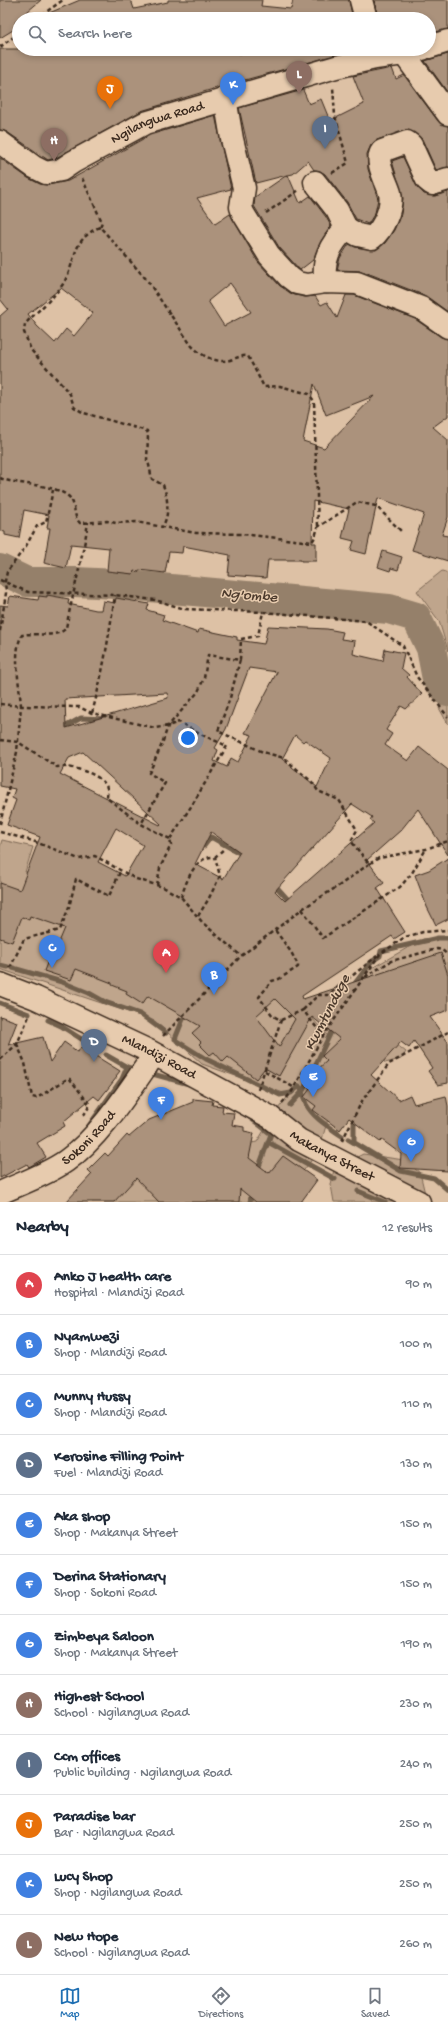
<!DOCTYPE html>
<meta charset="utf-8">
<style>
body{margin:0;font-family:"Gochi Hand",sans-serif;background:#f2f2f3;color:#1f2937}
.you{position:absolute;left:188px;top:738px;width:14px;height:14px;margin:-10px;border:3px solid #fff;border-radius:50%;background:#1a73e8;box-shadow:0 0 0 6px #1a73e833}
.badge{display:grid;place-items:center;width:26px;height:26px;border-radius:50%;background:#1f6fb2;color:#fff;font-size:13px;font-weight:700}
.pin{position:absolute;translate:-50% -33px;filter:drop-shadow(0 1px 2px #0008)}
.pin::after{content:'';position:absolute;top:21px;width:14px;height:12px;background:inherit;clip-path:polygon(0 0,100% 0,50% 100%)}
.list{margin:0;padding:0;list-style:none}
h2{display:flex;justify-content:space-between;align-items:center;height:52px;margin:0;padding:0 16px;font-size:17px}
h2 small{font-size:13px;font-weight:400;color:#747a83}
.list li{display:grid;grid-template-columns:26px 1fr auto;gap:12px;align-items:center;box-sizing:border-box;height:60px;padding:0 16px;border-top:1px solid #e0e1e3}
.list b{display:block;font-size:15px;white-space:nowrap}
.list p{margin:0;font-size:13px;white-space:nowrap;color:#747a83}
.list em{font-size:13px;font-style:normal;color:#747a83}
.icon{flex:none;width:22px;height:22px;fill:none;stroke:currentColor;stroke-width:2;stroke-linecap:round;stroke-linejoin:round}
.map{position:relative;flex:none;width:448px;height:1202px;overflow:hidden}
.search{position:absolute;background:#fff;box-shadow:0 2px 6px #0003;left:12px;right:12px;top:12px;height:44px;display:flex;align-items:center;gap:10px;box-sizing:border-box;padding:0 14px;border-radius:22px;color:#747a83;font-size:15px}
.sheet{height:772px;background:#fff}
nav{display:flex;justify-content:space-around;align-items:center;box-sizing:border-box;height:56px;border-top:1px solid #e0e1e3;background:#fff;font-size:11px;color:#747a83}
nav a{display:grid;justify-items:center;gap:2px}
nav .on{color:#1f6fb2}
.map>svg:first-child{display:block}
.green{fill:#bfa58c;stroke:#7d6855}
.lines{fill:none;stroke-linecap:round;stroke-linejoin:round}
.stream{stroke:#715e4c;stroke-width:5}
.river{stroke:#95806a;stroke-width:30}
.building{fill:#ab927b;stroke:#3b2a1e;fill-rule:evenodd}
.minor-casing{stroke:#3b2a1e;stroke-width:25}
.path{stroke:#3b2a1e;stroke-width:2.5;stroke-dasharray:4 3;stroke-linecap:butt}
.minor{stroke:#e7cbae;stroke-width:22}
.labels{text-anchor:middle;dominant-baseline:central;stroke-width:3;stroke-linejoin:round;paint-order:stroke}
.street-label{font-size:14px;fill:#3b2a1e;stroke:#e7cbae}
.water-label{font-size:15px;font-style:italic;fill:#4d3b2d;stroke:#e7cbae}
</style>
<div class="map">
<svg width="448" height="1202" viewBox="0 0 448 1202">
<rect width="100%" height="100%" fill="#ddc1a5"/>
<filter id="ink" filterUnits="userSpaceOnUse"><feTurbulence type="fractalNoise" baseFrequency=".025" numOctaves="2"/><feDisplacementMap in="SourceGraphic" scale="8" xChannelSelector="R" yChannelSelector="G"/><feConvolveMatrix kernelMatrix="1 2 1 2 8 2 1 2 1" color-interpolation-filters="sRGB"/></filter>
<g filter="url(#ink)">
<path class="green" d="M442 571 448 573V651L439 621 417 591Z
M448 697V724L439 708Z
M2 840 33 847 25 872 57 869 260 960 328 1036 363 973 423 939 448 938V972L388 998 370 1023 406 1052 401 1059 385 1063 384 1059 346 1056 319 1150 280 1202H92L124 1177 172 1182 222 1148 257 1142 274 1114 289 1095 202 1064 155 1021 0 969V847Z
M363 1154 404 1160 420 1173 427 1202H334L331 1185 334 1169Z"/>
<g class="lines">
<path class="stream" d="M61 729 81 718 106 719
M199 843 204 846 211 837 245 856
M274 884 291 903
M0 965 8 967
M13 968 62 982 89 993 105 1002 140 1014 166 1033
M353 986 371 962 380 956 381 951 438 938H448
M0 1003 29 1014
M48 1020 61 1026 86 1042
M175 1039 183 1019 189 1013
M177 1041 206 1059 280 1095 291 1093 299 1086C303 1091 303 1097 306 1104 313 1118 329 1127 342 1136
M106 1055 127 1067 137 1070
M149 1073 189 1084
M290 1105 303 1091 333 1028
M248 1116 271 1134 257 1172
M88 1127 122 1079 127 1067
M348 1139 401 1171 434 1178 448 1190
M268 1142 335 1179
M354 1142V1124L359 1118
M358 1191 385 1202
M250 1202 252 1191"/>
<path class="river" d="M0 569 27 582H75L117 584 389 609 416 617 431 648 437 679 448 692"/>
</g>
<path class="building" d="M0 0H41L15 22 18 27 0 38Z
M80 0H131L134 9 168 2V0H262L261 6 291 9 293 0H349L353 19H188V14L157 19H35Z
M374 0H448V29L429 34V19H378Z
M0 49H240L239 54 267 49H358L223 86 141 111 56 158 48 160 7 132 0 130Z
M448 54V93L425 61Z
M392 68 396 79 404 75 438 121 448 126V167L436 170 422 139 409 130 377 140 371 145 367 154 368 169 378 199 375 213 368 224 356 219 347 202 325 174 320 171 314 170 308 161 293 174 288 175 300 203 310 196 326 217 331 226 321 241 313 260 300 270 279 247 254 206 255 197 287 175 256 183 239 108 303 90 309 104 321 99 330 121 364 104 353 76Z
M215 115 231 189 197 198 215 224 230 214 258 262 280 286 295 295 305 297 315 296 321 305 327 302 337 318 346 295H354L415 319 441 337 448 339V416L433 427 448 440V517L442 535 448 536V561L412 550 424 514 378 498 366 554 351 550 354 541 342 538 349 509 313 501 312 543H316V561H301V560H268L266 578 228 575 230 555 183 546 182 553 169 552 165 573 139 570 138 572 134 571 133 574 107 571 109 548 71 544 66 568 44 563 50 528H47L49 515 24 510 19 538 5 535V532L0 531V316L8 309 0 299V158L28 178 40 184 48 185 68 181 150 135ZM230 283 251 312 224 326 208 301ZM61 288 93 313 74 336 66 329 55 343 37 326 28 314ZM314 384 326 415 374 396 324 448 303 441Z
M403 157 416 185 424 194 435 196 448 192V312L426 296 362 271 337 270 340 258 349 244 355 247 376 250 385 243 394 230 401 214 403 198 392 161Z
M383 551 402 557 398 570 391 568 390 571 378 567Z
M47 595 69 599 68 604 96 610H101L103 601 115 603 116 598 149 604 147 610 164 615 162 620 198 633 199 629 237 637V640L264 644 268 626 327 629 343 632 341 639 355 641 353 654 383 661 385 649 404 653 401 668 409 675 407 677 422 694 406 709 401 706 386 730 392 734 385 745 408 761 419 747 448 770V855L418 809 401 830 367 860 384 883 377 888 405 932 394 939 392 936 302 996 303 999 441 953 448 975V1010L430 1017 448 1042V1083L438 1085 428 1071 432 1068 414 1041 409 1048 401 1042 371 1075 399 1100 410 1095 414 1104 446 1096 448 1106V1171L400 1168 401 1154 382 1140 380 1142 349 1118 340 1130 313 1110 316 1106 304 1097 310 1089 307 1086 319 1070 318 1069 327 1061 322 1056 340 1039 312 1017 279 1076 265 1068 256 1079 228 1057 223 1062 214 1052 210 1055 199 1044 201 1042 192 1033 200 1026 148 996 142 1004 126 994 127 991 112 985V983L76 969 71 980 44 971 49 958 52 959 65 928 30 916 29 920 22 917 12 942 0 938V883L20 890 40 837 7 825 16 800 12 798 15 789 0 786V605L8 606 10 596 38 600 39 596 47 597ZM249 668 277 672 245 733 252 735 238 762 231 758 227 767 214 761 218 750 215 748 226 729ZM167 693 168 698 66 728 65 699ZM295 735 303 742 305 740 331 758 317 787 282 759ZM83 752 161 824 160 825 60 774 69 758ZM352 804 372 817 370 820 374 823 285 901 275 891ZM116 828 143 845 125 876 98 862ZM211 832 240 852 223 879 195 864ZM275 999 295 1019 279 1047 256 1016Z
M448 858V919L436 925 427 907 415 875 429 870Z
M0 1016 17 1022 8 1045 43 1037 50 1062 64 1042 78 1052 81 1047 120 1071 116 1076 117 1077 99 1100 94 1096 63 1122 65 1126 37 1143 46 1157 29 1167 27 1164 0 1178Z
M193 1099 213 1101 212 1105 223 1106 222 1112 234 1113 232 1125 244 1127V1131L254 1133 249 1158 269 1173 283 1156 317 1180 301 1202H256L240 1189 239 1202H159L136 1178 114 1202H66L92 1174 88 1170 105 1153 108 1156 127 1135 129 1137 149 1120 193 1102Z"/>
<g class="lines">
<g class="minor-casing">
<g id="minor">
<path d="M361 0 366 19"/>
<path d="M429 47 448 41"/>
<path d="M404 54 448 114"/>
<path d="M225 98 232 139 244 188 241 207 243 213 269 255 289 277 297 283 307 285 326 282 357 283 421 308 448 327"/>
<path id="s1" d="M0 142 34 167 46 173 61 170 73 162 145 123 336 67 375 58 404 54 422 49"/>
<path d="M315 182 337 210 346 228C331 244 321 260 326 282"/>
<path d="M346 228 358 235 372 238C383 229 393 208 390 193 387 182 374 161 382 151L407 142 411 145 427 180 432 184 448 179"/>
<path id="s2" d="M0 984 36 998 149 1051 270 1117 299 1140 419 1202"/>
<path id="s3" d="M0 1193C22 1183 46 1175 66 1161 100 1137 130 1089 154 1055"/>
</g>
</g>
<path class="path" d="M36 19 63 0
M0 47 19 33
M332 173 348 163 335 116 333 87
M82 178 102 222 100 227 147 280 191 345C200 355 216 364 230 360 237 358 241 355 248 356L264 387 280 386 309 394 314 401 318 527
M266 213 299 190
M100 227C70 240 77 262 63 284 53 299 37 311 25 324L24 332 31 350 70 394 74 407 84 413 147 431 148 435 147 461 149 465 152 479 163 485C168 497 170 516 162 527
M0 478C19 486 52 483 68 496 77 503 72 516 80 523L107 521 116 523 136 522 196 533 242 534 312 542 315 537 318 527 357 502 376 506 402 532
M0 580 28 592 115 595 155 600 185 609 263 612
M0 631 6 593 5 581 7 572 26 546 37 526 46 522 53 490
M240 660 230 698 218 731 263 752 284 758 312 782 318 791 339 800 357 830 351 841 369 864 379 858 426 849 448 841
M0 704 21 706C20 688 12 651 22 635 35 632 57 639 66 628 73 592 83 557 88 522
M92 713C103 674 109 635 115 595
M0 740 18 742 57 767C70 765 103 774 107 788 108 791 107 795 107 798L141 824
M0 824 17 752 21 706 79 707 92 713 155 728 168 726 179 722 198 733 227 746 192 805 170 839
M0 832 33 841 79 859 95 856 136 879 163 887 181 897 203 923 241 956
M157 885 160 868 171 845 170 839 141 824 165 783 149 773 162 744 168 726 198 692 204 678 208 655 240 660 241 639 258 636 263 612 366 621 403 646 417 677 448 717
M181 897C187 881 194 856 215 857L225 848
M302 909 323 938 400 887 412 873 426 849
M198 916 208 900 220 876 215 857
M10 968 24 939 60 930 69 907 76 879 109 896 121 870
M365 977 391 961 437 949 442 950 448 955
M303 1010 318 995H328L377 956
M281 1020 303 1010 323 1036
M163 1036 241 956 302 909 340 885 369 864
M17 1044 25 1063 32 1097 37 1098 67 1079H70L90 1105 82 1118
M0 1060 17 1044 29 1016
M265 1071 293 1087
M258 1090 281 1020 273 1016 259 997 272 981 279 979 298 967V965L291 952 275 930
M282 1103 291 1093 323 1036 380 954 405 937 423 932 448 930
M342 1141 362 1101 389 1064 448 1032"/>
<use href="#minor" class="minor"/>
</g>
</g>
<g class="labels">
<g class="street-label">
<text stroke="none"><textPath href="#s1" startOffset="179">Ngilangwa Road</textPath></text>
<text stroke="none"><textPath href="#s2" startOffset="175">Mlandizi Road</textPath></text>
<text stroke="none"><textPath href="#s3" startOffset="106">Sokoni Road</textPath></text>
<text stroke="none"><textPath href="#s2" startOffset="375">Makanya Street</textPath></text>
</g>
<g class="water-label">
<text transform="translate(249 596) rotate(5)">Ng'ombe</text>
<text transform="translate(328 1013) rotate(-63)">Kwmtunduge</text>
</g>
</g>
</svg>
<div class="you"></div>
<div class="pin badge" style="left:166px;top:973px;background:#e0444e">A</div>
<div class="pin badge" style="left:214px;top:995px;background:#3f7fe0">B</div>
<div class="pin badge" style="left:52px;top:968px;background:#3f7fe0">C</div>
<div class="pin badge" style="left:94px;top:1062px;background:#5c6f8a">D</div>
<div class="pin badge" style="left:313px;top:1097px;background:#3f7fe0">E</div>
<div class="pin badge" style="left:161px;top:1120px;background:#3f7fe0">F</div>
<div class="pin badge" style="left:411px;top:1162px;background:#3f7fe0">G</div>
<div class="pin badge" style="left:54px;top:161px;background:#8d6e63">H</div>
<div class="pin badge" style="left:325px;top:149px;background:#5c6f8a">I</div>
<div class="pin badge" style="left:110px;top:109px;background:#e8710a">J</div>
<div class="pin badge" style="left:233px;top:105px;background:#3f7fe0">K</div>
<div class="pin badge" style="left:299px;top:94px;background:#8d6e63">L</div>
<div class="search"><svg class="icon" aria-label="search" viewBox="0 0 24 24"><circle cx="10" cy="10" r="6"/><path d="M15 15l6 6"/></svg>Search here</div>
</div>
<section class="sheet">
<h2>Nearby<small>12 results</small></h2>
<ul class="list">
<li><span class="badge" style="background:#e0444e">A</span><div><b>Anko J health care</b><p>Hospital · Mlandizi Road</p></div><em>90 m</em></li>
<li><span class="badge" style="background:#3f7fe0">B</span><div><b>Nyamwezi</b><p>Shop · Mlandizi Road</p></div><em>100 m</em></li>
<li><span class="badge" style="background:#3f7fe0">C</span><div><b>Munny Hussy</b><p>Shop · Mlandizi Road</p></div><em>110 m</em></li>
<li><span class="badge" style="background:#5c6f8a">D</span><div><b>Kerosine Filling Point</b><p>Fuel · Mlandizi Road</p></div><em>130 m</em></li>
<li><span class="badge" style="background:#3f7fe0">E</span><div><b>Aka shop</b><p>Shop · Makanya Street</p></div><em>150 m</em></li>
<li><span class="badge" style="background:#3f7fe0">F</span><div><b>Derina Stationary</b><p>Shop · Sokoni Road</p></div><em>150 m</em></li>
<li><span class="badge" style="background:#3f7fe0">G</span><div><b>Zimbeya Saloon</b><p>Shop · Makanya Street</p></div><em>190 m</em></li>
<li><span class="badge" style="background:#8d6e63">H</span><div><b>Highest School</b><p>School · Ngilangwa Road</p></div><em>230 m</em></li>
<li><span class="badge" style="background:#5c6f8a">I</span><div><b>Ccm offices</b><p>Public building · Ngilangwa Road</p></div><em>240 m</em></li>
<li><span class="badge" style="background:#e8710a">J</span><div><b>Paradise bar</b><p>Bar · Ngilangwa Road</p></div><em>250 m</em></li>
<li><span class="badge" style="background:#3f7fe0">K</span><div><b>Lucy Shop</b><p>Shop · Ngilangwa Road</p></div><em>250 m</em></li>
<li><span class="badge" style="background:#8d6e63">L</span><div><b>New Hope</b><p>School · Ngilangwa Road</p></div><em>260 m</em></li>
</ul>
</section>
<nav>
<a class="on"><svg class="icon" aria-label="map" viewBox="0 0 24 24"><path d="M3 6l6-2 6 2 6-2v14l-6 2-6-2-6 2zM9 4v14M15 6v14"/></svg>Map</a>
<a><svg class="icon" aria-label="directions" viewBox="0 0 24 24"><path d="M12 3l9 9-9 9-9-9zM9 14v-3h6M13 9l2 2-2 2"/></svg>Directions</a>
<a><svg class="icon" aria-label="saved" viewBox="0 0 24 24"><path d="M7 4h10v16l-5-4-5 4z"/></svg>Saved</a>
</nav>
